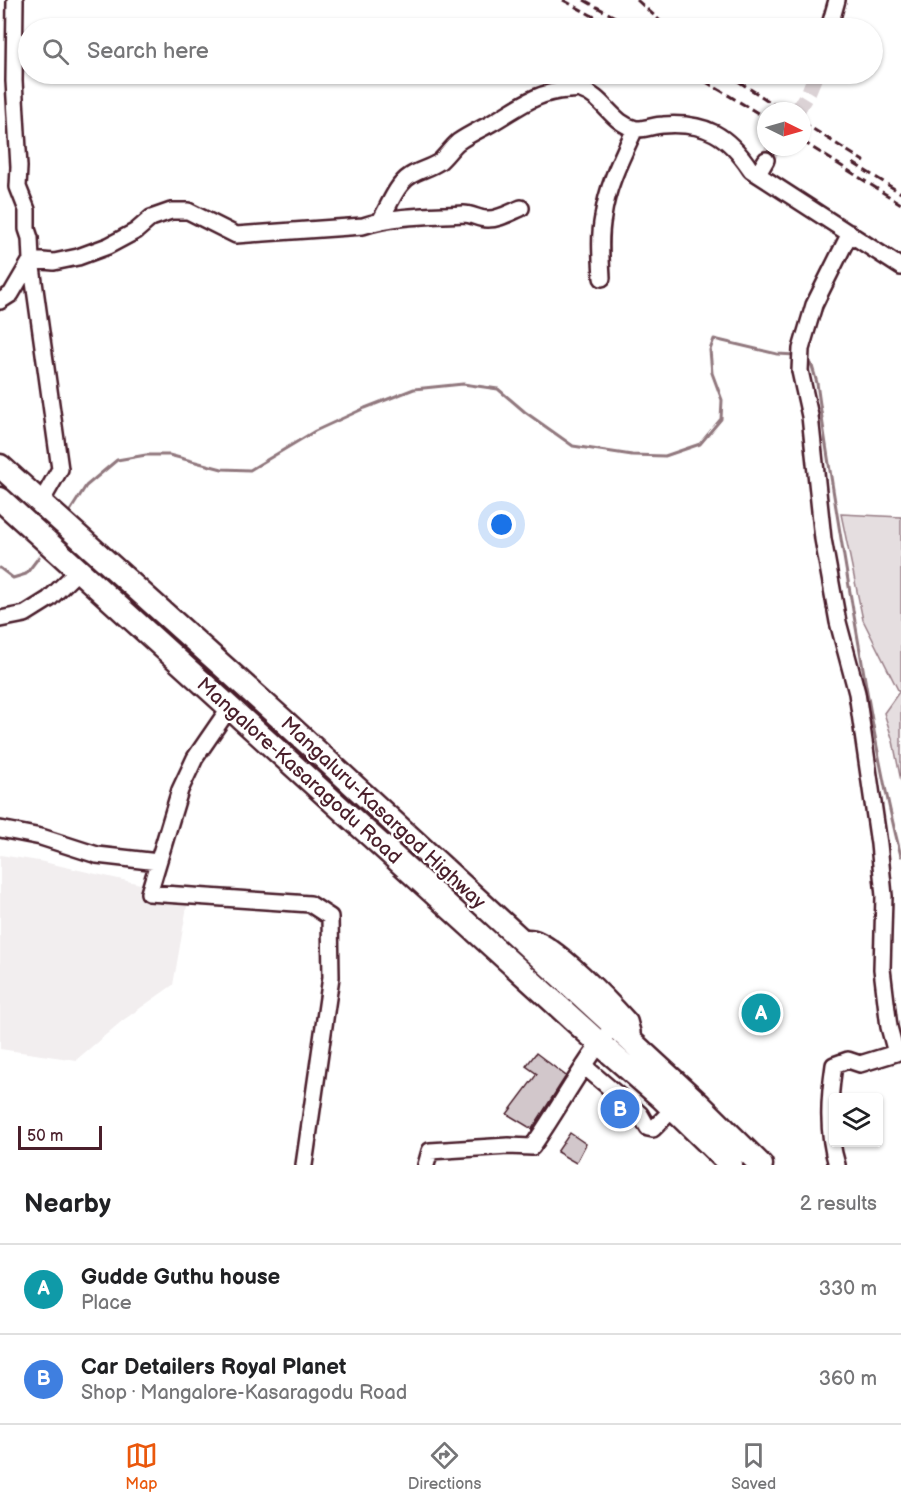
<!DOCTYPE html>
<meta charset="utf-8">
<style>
body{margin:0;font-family:"Balsamiq Sans",sans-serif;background:#f6f6f6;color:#202124}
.controls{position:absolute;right:18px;bottom:18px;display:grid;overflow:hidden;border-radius:6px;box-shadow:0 2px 4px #0004}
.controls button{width:54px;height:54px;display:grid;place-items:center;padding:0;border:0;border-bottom:2px solid #e0e0e0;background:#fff;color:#202124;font:30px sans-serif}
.compass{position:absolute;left:757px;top:102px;width:54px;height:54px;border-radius:50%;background:#fff;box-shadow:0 2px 4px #0004;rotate:95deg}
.scale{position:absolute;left:18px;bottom:15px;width:84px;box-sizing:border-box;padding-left:6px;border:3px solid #4a1f2b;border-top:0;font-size:16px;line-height:21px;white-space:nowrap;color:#4a1f2b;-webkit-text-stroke:4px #fff;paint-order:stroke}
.you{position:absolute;left:502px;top:525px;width:21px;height:21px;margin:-15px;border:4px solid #fff;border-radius:50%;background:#1a73e8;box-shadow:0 0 0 9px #1a73e833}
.badge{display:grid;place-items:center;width:39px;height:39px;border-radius:50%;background:#ea580c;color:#fff;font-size:20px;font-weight:700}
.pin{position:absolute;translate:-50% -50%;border:3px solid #fff;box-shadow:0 2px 6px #0006}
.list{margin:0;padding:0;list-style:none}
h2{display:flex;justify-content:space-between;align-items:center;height:78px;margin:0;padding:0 24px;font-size:26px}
h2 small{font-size:20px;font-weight:400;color:#757577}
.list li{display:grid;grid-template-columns:39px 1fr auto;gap:18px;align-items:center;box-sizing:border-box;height:90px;padding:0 24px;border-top:2px solid #e0e0e0}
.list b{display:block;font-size:22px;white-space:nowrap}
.list p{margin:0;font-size:20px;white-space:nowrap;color:#757577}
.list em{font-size:20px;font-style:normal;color:#757577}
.icon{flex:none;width:33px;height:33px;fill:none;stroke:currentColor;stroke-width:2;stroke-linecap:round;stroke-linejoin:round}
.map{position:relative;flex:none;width:901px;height:1165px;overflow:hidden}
.search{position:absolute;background:#fff;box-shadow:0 2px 4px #0004;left:18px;right:18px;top:18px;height:66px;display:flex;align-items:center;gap:15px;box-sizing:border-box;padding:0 21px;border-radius:33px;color:#757577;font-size:22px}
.sheet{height:258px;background:#fff}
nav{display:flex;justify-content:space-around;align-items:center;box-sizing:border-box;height:84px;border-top:2px solid #e0e0e0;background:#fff;font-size:16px;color:#757577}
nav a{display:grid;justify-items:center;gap:3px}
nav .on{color:#ea580c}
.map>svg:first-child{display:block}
.built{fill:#f2eeef}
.green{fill:#e5dee0;stroke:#987e86;stroke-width:1.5}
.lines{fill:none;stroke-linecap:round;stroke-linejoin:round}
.stream{stroke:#91787e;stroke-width:3}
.building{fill:#d2c7cb;stroke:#4a1f2b;stroke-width:1.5}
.minor-tunnel{stroke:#dbd2d5;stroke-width:15;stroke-dasharray:15 8;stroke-linecap:butt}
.minor-casing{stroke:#4a1f2b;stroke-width:20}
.highway-casing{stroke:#4a1f2b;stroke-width:27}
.minor{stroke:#fff;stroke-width:15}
.highway{stroke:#fff;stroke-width:22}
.rail{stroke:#4a1f2b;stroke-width:3;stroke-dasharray:9 4.5;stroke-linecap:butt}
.labels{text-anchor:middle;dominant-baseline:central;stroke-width:4.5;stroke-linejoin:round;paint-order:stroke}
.street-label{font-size:20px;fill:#4a1f2b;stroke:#fff}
</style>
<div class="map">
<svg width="901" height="1165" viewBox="0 0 901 1165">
<rect width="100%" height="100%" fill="#fff"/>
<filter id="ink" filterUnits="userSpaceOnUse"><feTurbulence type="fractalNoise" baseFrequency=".0167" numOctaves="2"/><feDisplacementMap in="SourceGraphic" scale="12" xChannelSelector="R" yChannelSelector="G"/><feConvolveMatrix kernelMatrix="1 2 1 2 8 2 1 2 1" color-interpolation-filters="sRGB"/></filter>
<g filter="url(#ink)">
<path class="built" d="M0 855 39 861 189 895 173 985 122 1021 76 1060 0 1049Z"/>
<path class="green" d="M841 514 901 517V781L893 741 884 713 899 692 863 620Z"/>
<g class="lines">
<path class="stream" d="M818 318 835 280
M807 361 812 366 817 383C829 471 844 558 859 645 871 716 883 786 901 856
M70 511 86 486 117 460 146 455H169L222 469 250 470 315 431 365 408 414 389 463 384 498 389 525 412 573 446 632 455 665 456 700 444 721 419 722 400 712 373 710 350 714 339 777 354 796 355
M0 568 13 578 26 574 39 557"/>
</g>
<path class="building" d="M536 1053 566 1076 532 1129 507 1114 537 1074 526 1066Z
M570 1133 586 1144 576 1163 557 1152Z"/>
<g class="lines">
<path class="minor-tunnel" d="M797 111 809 91 816 74
M766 160 774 147"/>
<g class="minor-casing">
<path id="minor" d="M830 25 837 0
M758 174 766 160
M380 221C389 206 396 185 410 176 419 170 430 168 439 162 446 156 451 148 458 142 468 135 479 130 490 124 517 109 534 92 568 90 572 90 578 89 581 90 604 97 612 124 636 129 645 130 654 125 663 125 706 122 728 135 751 170L901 267
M602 278C601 258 599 237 603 217 607 186 622 157 635 129
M0 301 11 294 31 260 30 238 27 229V210L18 187 19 167 14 81 15 0
M41 502 60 469 31 260 54 262 78 257 108 246 136 231 151 218 171 211H188L236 235 363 226C396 215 429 216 464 214 472 214 479 219 486 219 498 220 511 212 521 208
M0 619 25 614 49 599 79 570
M230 707 195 758 180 790 149 893 310 904 330 917 331 977 304 1165
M0 829 41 837 97 855 158 862
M519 938C523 938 528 937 533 938 557 944 611 1001 629 1021L632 1032V1042
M584 1066 640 1114 648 1128 653 1129 673 1109
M426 1165 430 1151 508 1146 532 1147C563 1103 587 1054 623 1015
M837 1165C827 1132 829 1099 834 1065L848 1060 860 1064 896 1053 889 1027 882 969 884 896 879 844 857 693 838 622 823 539 810 416 800 371 801 349 814 305 850 233"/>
</g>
<g class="highway-casing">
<path id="highway" d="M0 466 285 722 700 1105 761 1165
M0 499 599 1043 662 1098 731 1165"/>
</g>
<use href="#minor" class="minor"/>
<use href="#highway" class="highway"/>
<path class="rail" d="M563 0 615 28
M584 0 635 28
M637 0 668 28
M693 74 766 118
M727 74 784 111
M802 122 865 162
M802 141 901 204
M853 163 901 193"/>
</g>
</g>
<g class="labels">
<g class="street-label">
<text transform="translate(299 771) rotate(42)">Mangalore-Kasaragodu Road</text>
<text transform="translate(383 813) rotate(43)">Mangaluru-Kasargod Highway</text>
</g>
</g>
</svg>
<div class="controls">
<button><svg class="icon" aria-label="layers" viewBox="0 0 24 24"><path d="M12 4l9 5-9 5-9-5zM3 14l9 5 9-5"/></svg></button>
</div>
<svg class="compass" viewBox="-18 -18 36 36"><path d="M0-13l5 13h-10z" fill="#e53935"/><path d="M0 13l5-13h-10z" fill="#757577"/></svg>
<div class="scale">50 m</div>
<div class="you"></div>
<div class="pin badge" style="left:761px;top:1013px;background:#0f9aa8">A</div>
<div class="pin badge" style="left:620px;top:1109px;background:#3f7fe0">B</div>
<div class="search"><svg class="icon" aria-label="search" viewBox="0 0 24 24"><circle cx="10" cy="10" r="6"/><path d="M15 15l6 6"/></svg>Search here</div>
</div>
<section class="sheet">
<h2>Nearby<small>2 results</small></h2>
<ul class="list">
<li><span class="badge" style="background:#0f9aa8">A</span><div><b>Gudde Guthu house</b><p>Place</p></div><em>330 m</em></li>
<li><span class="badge" style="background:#3f7fe0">B</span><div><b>Car Detailers Royal Planet</b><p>Shop · Mangalore-Kasaragodu Road</p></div><em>360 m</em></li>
</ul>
</section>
<nav>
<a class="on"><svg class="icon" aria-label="map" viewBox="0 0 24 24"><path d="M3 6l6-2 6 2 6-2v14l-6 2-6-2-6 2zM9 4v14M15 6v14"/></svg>Map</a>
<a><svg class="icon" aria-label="directions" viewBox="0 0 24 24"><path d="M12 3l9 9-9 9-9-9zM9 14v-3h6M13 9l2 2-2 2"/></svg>Directions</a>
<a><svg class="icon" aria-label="saved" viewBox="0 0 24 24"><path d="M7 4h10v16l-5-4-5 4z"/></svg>Saved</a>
</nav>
